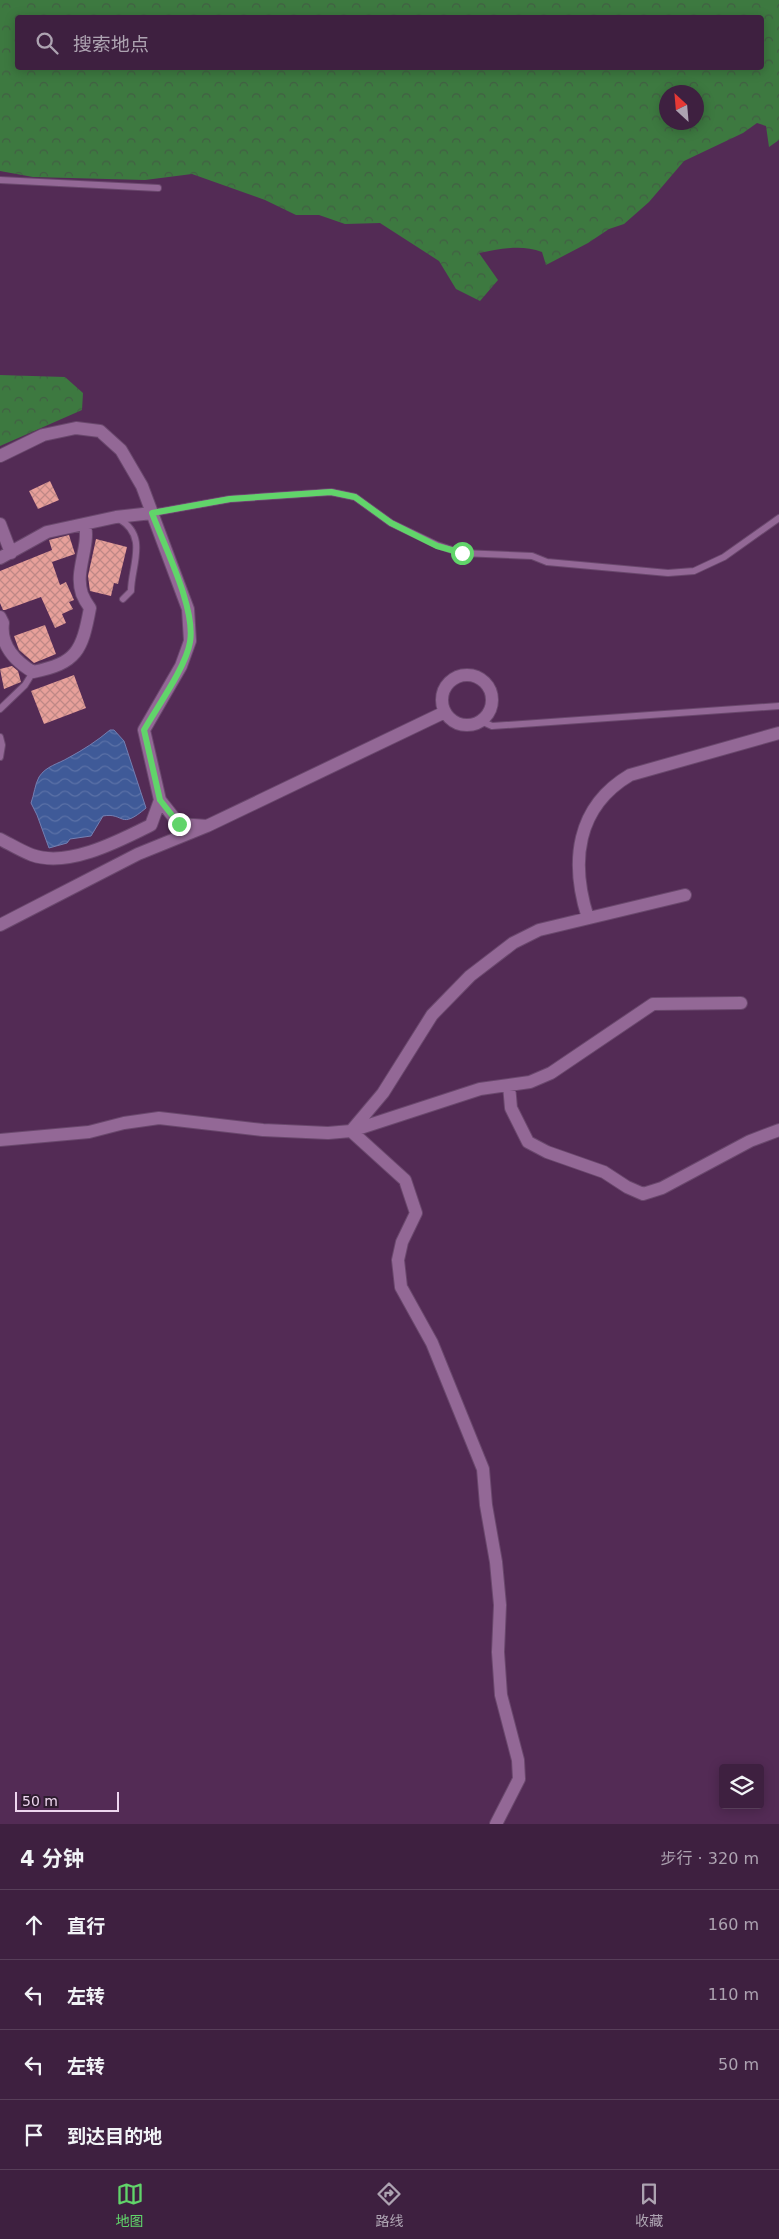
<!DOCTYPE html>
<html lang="zh">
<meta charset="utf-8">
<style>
body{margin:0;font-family:"DejaVu Sans","Noto Sans SC",sans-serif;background:#452847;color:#f1f3f6}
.controls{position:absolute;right:15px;bottom:15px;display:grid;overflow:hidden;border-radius:5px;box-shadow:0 2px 12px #0003}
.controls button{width:45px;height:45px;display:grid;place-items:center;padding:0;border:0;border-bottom:1px solid #573e59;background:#3e2040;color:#f1f3f6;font:25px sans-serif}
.compass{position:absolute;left:659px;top:85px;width:45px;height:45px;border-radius:50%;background:#3e2040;box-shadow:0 2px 12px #0003;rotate:334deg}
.scale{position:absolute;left:15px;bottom:12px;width:104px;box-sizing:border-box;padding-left:5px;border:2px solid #eed6ef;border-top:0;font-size:14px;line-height:18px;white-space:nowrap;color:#eed6ef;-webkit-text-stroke:4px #2e1c2f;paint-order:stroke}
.stop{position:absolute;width:15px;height:15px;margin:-11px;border:4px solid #61d46a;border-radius:50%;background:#fff}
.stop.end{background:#61d46a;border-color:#fff;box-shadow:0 1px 5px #0008}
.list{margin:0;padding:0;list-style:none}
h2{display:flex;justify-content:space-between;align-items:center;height:65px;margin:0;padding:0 20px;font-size:21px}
h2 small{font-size:16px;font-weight:400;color:#ada3b1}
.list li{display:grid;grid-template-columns:32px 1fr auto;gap:15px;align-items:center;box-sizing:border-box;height:70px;padding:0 20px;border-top:1px solid #573e59}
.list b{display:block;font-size:19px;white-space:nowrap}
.list em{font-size:16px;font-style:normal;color:#ada3b1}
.icon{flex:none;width:28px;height:28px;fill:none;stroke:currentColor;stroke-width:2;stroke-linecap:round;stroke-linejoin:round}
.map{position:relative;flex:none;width:779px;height:1824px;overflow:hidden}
.search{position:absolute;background:#3e2040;box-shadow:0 2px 12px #0003;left:15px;right:15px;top:15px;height:55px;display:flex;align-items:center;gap:12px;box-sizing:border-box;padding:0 18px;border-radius:5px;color:#ada3b1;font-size:19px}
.sheet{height:345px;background:#3e2040}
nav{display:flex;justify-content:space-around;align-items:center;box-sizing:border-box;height:70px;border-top:1px solid #573e59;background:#3e2040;font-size:14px;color:#ada3b1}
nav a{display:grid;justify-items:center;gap:2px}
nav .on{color:#61d46a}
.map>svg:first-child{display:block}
.forest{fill:url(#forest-crowns);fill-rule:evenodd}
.water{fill:url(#water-waves);stroke:#747fb2}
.building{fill:url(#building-cross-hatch)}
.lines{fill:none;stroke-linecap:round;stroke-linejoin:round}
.service-casing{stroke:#6a486d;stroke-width:8}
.minor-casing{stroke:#6a486d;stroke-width:14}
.service{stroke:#936896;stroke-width:6}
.minor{stroke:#936896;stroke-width:12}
.route{stroke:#61d46a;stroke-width:6}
</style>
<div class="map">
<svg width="779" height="1824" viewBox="0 0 779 1824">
<defs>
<pattern id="forest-crowns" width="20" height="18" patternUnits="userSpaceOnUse" patternTransform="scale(1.25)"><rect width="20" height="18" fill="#3d7940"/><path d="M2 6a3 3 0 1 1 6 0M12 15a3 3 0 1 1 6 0" fill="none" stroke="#425f44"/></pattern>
<pattern id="water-waves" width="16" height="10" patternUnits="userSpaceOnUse" patternTransform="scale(1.25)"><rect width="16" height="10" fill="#3f5a98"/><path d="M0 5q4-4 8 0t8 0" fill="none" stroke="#5b71a7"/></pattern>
<pattern id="building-cross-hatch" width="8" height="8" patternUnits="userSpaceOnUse" patternTransform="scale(1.25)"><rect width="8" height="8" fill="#e7a09a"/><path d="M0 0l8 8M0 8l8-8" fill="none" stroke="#bf8886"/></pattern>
</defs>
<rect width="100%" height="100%" fill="#532b55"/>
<path class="forest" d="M0 0H779V140L769 147 766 126 757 123 743 133 684 161 649 202 624 224 609 229 588 243 546 265 542 252C521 244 500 249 479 253L498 280 480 301 456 289 439 261 380 223 345 224 319 215H296L265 200 192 174 145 180 33 177 0 171ZM18 18H762V68H18ZM666 92H696V122H666Z
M0 375 65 377 83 393 82 410 0 446Z"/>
<path class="water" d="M110 730H114L124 741 146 808C119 831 125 812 103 816L91 836 70 839 67 843 49 848 37 815 31 803C34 795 35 784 39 777 46 766 58 764 68 758 83 750 97 741 110 730Z"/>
<path class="building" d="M50 481 59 500 38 509 29 491Z
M69 535 75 554 52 562 60 585 66 582 74 600 69 602 73 609 62 614 66 623 55 628 41 597 5 610H3L0 603V571L52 550 49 540Z
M96 539 127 547 118 584 114 583 111 596 90 591 88 576Z
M45 625 56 654 34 663 19 650 14 636Z
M12 666 18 671 21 682 4 689 0 669Z
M74 675 86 708 44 724 31 691Z"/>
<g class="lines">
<g class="service-casing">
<path id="service" d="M0 180 158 188
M152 513 230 499 331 492 355 497 391 523 437 545 461 553 532 556 547 562 668 573 694 571 724 557 779 518
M119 519C149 536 131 566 131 591L123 599
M0 709 25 685 33 672
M481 721 492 726 779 706
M0 737 2 745 0 757"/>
</g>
<g class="minor-casing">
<path id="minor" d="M0 456 43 435 76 428 100 431 121 450 142 486 188 609 190 641 181 666 144 730 160 800 179 824 207 826
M0 524 11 553
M0 558 47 532 116 517 152 513
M0 617 3 623C0 645 15 661 33 672 77 663 82 651 90 608 87 604 84 599 82 594 74 571 90 548 85 524
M442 700a25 25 0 1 1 50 0a25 25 0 1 1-50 0Z
M0 839C10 844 21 851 32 855 68 868 119 841 151 825L160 800
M588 918C570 862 576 807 630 775L779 733
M0 925 138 854 207 826 445 712
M509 1085 511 1108 528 1142 547 1152 604 1172 627 1187 643 1194 662 1188 750 1141 779 1130
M0 1140 89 1132 124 1123 159 1118 263 1130 328 1133 351 1131 480 1089 530 1082 551 1073 653 1004 741 1003
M496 1824 519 1779 518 1760 501 1695 498 1652 500 1605 496 1562 486 1505 483 1469 432 1343 401 1287 398 1260 402 1242 416 1213 405 1180 351 1131 383 1093 432 1015 470 976 513 943 539 930 685 895"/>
</g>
<use href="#service" class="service"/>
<use href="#minor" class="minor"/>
</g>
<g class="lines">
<path class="route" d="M179 824 160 800 144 730C157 707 186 667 190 642 196 608 164 546 152 513L230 499 331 492 355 497 391 523 437 546 462 553"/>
</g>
</svg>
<div class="controls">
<button><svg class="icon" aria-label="layers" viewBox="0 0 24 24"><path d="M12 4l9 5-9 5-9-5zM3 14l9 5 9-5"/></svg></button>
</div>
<svg class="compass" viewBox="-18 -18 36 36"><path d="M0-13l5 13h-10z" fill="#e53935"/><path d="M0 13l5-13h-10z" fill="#ada3b1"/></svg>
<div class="scale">50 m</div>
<div class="stop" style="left:462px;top:553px"></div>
<div class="stop end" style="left:179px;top:824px"></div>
<div class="search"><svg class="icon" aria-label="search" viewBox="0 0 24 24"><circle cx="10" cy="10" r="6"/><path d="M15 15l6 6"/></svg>搜索地点</div>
</div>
<section class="sheet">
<h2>4 分钟<small>步行 · 320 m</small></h2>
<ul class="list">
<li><svg class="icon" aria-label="ahead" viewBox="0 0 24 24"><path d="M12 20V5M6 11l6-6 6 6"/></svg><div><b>直行</b></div><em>160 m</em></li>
<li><svg class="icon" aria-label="left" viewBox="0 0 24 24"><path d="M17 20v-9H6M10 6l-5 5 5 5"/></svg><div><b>左转</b></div><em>110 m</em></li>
<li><svg class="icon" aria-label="left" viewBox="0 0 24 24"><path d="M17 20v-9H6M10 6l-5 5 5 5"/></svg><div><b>左转</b></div><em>50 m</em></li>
<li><svg class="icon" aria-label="arrive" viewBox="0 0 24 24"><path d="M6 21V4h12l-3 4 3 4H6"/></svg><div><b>到达目的地</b></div></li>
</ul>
</section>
<nav>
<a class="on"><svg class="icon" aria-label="map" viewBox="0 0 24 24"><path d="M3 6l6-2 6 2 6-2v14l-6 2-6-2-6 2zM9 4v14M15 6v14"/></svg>地图</a>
<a><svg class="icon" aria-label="directions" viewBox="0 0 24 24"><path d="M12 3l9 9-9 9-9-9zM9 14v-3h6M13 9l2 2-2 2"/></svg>路线</a>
<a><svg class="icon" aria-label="saved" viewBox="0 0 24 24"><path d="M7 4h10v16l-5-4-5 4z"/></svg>收藏</a>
</nav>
